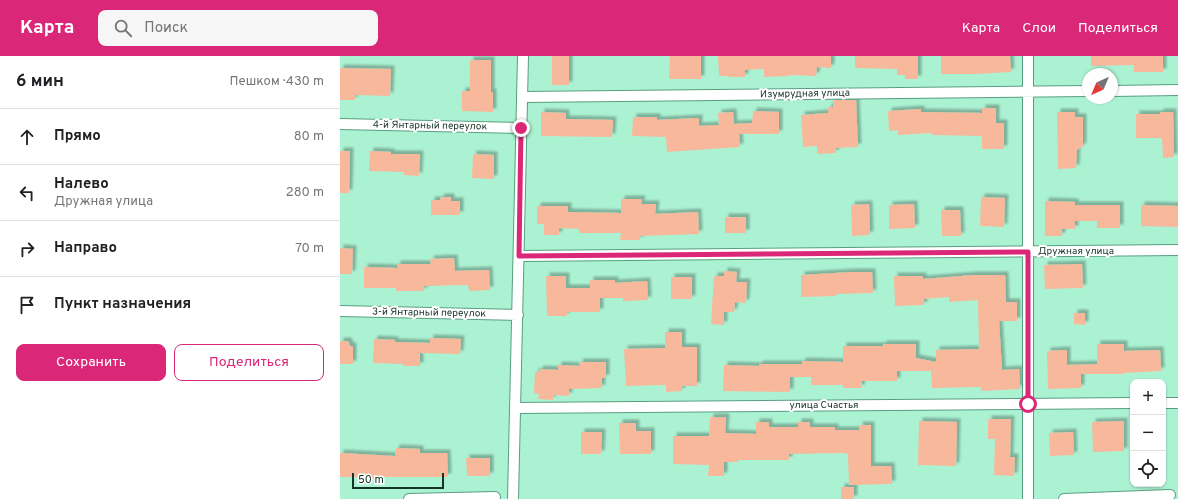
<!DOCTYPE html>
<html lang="ru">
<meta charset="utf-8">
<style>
body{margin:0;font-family:Overpass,sans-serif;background:#f6f6f6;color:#202124}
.controls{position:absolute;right:12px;bottom:12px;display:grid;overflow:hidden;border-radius:8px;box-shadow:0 1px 3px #0004}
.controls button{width:36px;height:36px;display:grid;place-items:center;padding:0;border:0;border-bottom:1px solid #e0e0e0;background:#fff;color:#202124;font:20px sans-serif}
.compass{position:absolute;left:742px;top:12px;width:36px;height:36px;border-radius:50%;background:#fff;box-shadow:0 1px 3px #0004;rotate:224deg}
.scale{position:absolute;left:12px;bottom:10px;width:92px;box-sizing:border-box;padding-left:4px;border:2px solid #163327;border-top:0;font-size:11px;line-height:14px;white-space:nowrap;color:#163327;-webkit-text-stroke:3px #fff;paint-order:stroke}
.stop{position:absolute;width:12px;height:12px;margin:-9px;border:3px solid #db2777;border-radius:50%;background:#fff}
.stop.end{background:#db2777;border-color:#fff;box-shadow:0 1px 4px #0008}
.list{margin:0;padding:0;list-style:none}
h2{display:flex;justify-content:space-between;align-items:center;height:52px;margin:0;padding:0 16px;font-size:17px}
h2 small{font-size:13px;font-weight:400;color:#757577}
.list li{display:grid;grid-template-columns:26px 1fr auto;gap:12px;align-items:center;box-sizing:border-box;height:56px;padding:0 16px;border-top:1px solid #e0e0e0}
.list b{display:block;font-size:15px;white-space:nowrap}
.list p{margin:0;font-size:13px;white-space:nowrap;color:#757577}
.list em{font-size:13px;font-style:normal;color:#757577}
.actions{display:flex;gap:8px;padding:12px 16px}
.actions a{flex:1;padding:9px 0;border:1px solid #db2777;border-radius:8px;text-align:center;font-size:14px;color:#db2777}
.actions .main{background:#db2777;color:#fff}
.icon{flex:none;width:22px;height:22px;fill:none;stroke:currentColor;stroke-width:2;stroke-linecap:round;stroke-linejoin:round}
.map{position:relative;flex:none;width:838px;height:443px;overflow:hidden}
header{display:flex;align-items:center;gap:24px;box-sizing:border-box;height:56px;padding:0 20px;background:#db2777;color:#fff}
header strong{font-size:19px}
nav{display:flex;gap:22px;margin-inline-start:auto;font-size:14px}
.search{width:280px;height:36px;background:#f6f6f6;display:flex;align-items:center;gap:10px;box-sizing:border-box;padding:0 14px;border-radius:8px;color:#757577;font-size:15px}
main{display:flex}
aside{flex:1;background:#fff}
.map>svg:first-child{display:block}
.building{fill:#f8b89b;filter:url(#shadow)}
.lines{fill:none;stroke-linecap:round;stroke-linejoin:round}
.minor-casing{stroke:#599e82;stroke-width:12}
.minor{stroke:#fff;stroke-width:10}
.route{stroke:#db2777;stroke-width:5}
.labels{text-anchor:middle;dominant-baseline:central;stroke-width:4;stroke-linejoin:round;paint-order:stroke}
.street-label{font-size:10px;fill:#163327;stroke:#fff}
</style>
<header>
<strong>Карта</strong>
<div class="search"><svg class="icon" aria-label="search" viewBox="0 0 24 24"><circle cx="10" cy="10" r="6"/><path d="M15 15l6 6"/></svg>Поиск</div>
<nav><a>Карта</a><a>Слои</a><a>Поделиться</a></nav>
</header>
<main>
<aside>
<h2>6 мин<small>Пешком · 430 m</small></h2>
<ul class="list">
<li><svg class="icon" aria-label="ahead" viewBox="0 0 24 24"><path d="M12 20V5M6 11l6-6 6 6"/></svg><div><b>Прямо</b></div><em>80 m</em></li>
<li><svg class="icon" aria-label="left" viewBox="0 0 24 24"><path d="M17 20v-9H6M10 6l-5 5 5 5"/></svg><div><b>Налево</b><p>Дружная улица</p></div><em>280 m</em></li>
<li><svg class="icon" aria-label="right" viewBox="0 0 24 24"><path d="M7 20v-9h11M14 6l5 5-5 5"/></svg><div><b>Направо</b></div><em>70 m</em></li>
<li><svg class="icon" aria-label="arrive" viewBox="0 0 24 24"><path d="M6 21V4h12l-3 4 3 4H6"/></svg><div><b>Пункт назначения</b></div></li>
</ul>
<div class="actions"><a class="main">Сохранить</a><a>Поделиться</a></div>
</aside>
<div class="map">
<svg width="838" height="443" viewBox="0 0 838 443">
<defs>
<filter id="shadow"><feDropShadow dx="3.5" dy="-3.5" stdDeviation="1" flood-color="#0004"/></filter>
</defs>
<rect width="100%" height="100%" fill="#abf2d3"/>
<path class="building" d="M212 0H229V29H212Z
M330 0H361V23H329Z
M378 0H491V12L477 11 476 20 449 19V20L424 21V13L405 14V21H389L388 20H379Z
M515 0H578V23H565V19H557V13L515 12Z
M601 0H670L671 16 636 18H601Z
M751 0H823V16H794V9L751 10Z
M130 4H151V36H153V56L122 55V35H130Z
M0 12 51 13 50 40 15 39V44H0Z
M493 44H516L518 91 496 92V97L477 98V90L463 91 461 59 488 57V51H493Z
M642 52H656V67H664V93H642V80L592 79V77L558 79V74L549 75 548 55 581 53V56L642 57Z
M413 55 439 56V78H399L400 91 327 96 326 81 292 80 293 61H317V64L359 62V70L379 69 378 57 393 56 394 68 412 67Z
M201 56 226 57V63L273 64 272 81 201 80Z
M717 56H735V61H743V90L737 94 736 112 718 113Z
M820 56H833L834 101 823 102 822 82H796V58H820Z
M0 95H10L9 137H0Z
M30 95 51 96V98H80L79 120 64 119V116L29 115Z
M133 98 154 99V123L132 122Z
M101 141H111V145H120V159H91V144H100Z
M641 141 665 142 664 171 640 170Z
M281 143H302L301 148H316L315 158 358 156 359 178 300 180V184H280L281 177H239V173L219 172V179H204V168H197V150H228V156L281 157Z
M705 145 735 146V149H780V172H757V165H735V173H722V180H705Z
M529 148 530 179 512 180 511 149Z
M574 148 575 172 549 173V149Z
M801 149 838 150V171L801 170Z
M601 154H620L621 180H602Z
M385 161H406V177H385Z
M0 192 13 193 12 218H0Z
M114 202 115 215 149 214 150 234 129 235 128 229 84 230V235H56V232H24V211L57 212V208H91L90 203Z
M742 208 743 232 705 233 704 209Z
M384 215 397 216 396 226H407L406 247 395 246 394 256H384V269L371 268 374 220H384Z
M512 216H532L533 237 496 238V240L461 241V219Z
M634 219H665L666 246H677V265H659L662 314 679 313 680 333 641 335V331L592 332 591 315H557V325H522L521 332H503V329H471V321H450V336L383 335 384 309 419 310V308H462V305L503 306V290H543V288H576V302L596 306V294L639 293 638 244 609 246V241L584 243V249L555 250 554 220H583V223Z
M206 220H226V232H250V224H275V227L307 225 308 244 283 245V242H260V256H227V260H207Z
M331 221H352V243H331Z
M734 257H745V269L734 268Z
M325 276H342V291H357V330H342V335L326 336V329L286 330 284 293 325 292Z
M90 282 121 283 120 298 80 297V310H63V308L33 307 34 283 55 284V286L90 287Z
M0 285H8L10 290H13V308H0Z
M757 288H784V295L820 294 821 315 784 317V318H741V332L708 333 707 295 727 294V309L757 308Z
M239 306H266V322H262V332L229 333V340L213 339V344L198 343 199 338 194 337 195 316H199L200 313 218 314V309L240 310Z
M370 361H386L385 377 416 378V366H429V371H458V366H470V371H495V374H520L519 369H531V410H551L552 428 509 429 508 398 503 397 449 398V404H398V406H384V420H368L369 409 333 408V380H369Z
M648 363H671L670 401H675L674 420 654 419 655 383H648Z
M579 365 617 366 616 410 578 409Z
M784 365V395L753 396 752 366Z
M279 367H296V375H311V398H280Z
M241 376H262L261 398H241Z
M733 376 734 399 710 400 709 377Z
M56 392 80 393V397H107L108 421H41V423L22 422V421H0V397L55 400Z
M126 402H150V420H127Z
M501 431H514V443H501Z"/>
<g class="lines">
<g class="minor-casing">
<path id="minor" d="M688 0V443
M772 35 838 34
M183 41 748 35
M0 68 181 72
M179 200 838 194
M0 255 178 259
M823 347H838
M175 352 793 347
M69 443 155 441
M173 443 183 0
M724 443 830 439"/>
</g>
<use href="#minor" class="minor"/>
</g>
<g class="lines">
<path class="route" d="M181 72 179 200 688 196V348"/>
</g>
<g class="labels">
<g class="street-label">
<text transform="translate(465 38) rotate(-1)">Изумрудная улица</text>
<text transform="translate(90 70) rotate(1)">4-й Янтарный переулок</text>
<text x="736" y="195">Дружная улица</text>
<text transform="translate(89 257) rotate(1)">3-й Янтарный переулок</text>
<text x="484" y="349">улица Счастья</text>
</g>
</g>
</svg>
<div class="controls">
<button>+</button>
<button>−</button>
<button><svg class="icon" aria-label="locate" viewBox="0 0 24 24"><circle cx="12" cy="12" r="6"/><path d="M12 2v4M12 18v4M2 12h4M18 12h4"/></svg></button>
</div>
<svg class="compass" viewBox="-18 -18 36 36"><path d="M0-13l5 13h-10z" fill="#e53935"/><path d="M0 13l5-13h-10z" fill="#757577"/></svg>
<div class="scale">50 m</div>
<div class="stop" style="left:688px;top:348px"></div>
<div class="stop end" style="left:181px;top:72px"></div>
</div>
</main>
